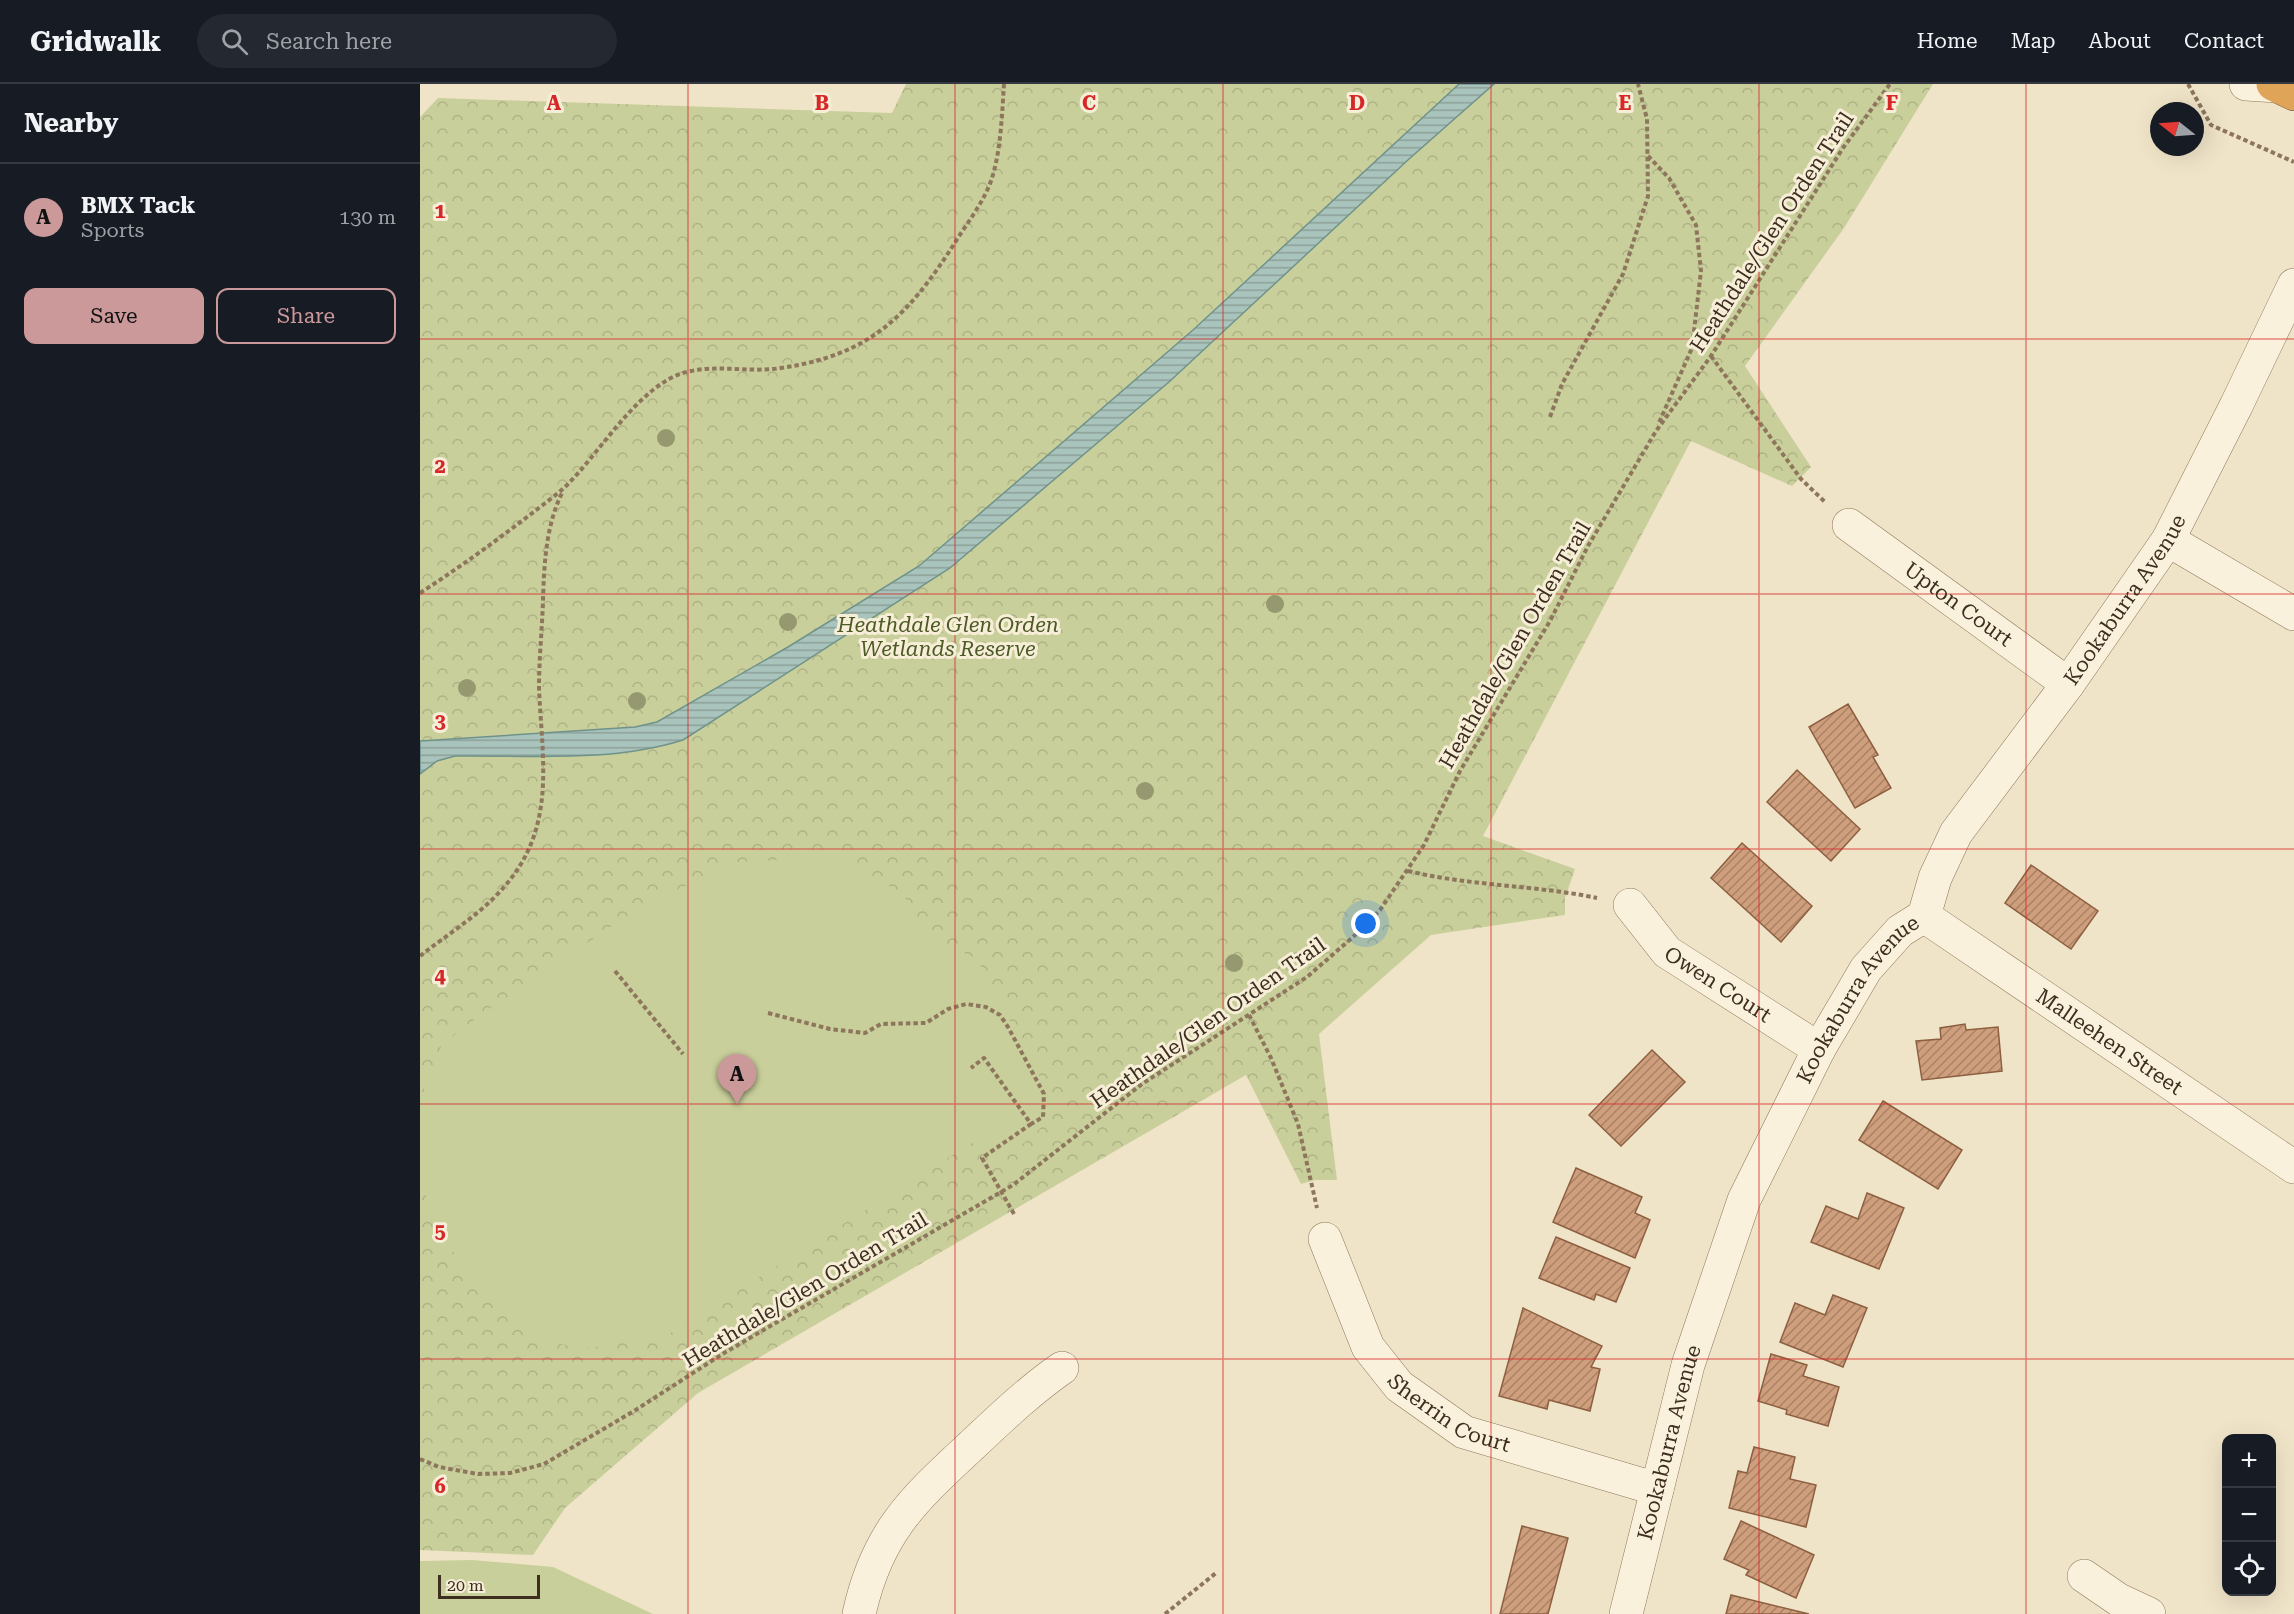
<!DOCTYPE html>
<meta charset="utf-8">
<style>
body{margin:0;font-family:"Roboto Serif",serif;background:#242831;color:#f1f3f6}
.controls{position:absolute;right:18px;bottom:18px;display:grid;overflow:hidden;border-radius:12px;box-shadow:0 6px 24px #0002}
.controls button{width:54px;height:54px;display:grid;place-items:center;padding:0;border:0;border-bottom:2px solid #363941;background:#171b24;color:#f1f3f6;font:30px sans-serif}
.compass{position:absolute;left:1730px;top:18px;width:54px;height:54px;border-radius:50%;background:#171b24;box-shadow:0 6px 24px #0002;rotate:287deg}
.scale{position:absolute;left:18px;bottom:15px;width:102px;box-sizing:border-box;padding-left:6px;border:3px solid #3d2e20;border-top:0;font-size:16px;line-height:21px;white-space:nowrap;color:#3d2e20;-webkit-text-stroke:4px #f7eed8;paint-order:stroke}
.you{position:absolute;left:946px;top:840px;width:21px;height:21px;margin:-15px;border:4px solid #fff;border-radius:50%;background:#1a73e8;box-shadow:0 0 0 9px #1a73e833}
.badge{display:grid;place-items:center;width:39px;height:39px;border-radius:50%;background:#cc999b;color:#111;font-size:20px;font-weight:700}
.pin{position:absolute;translate:-50% -50px;filter:drop-shadow(0 2px 3px #0008)}
.pin::after{content:'';position:absolute;top:32px;width:21px;height:18px;background:inherit;clip-path:polygon(0 0,100% 0,50% 100%)}
.list{margin:0;padding:0;list-style:none}
h2{display:flex;justify-content:space-between;align-items:center;height:78px;margin:0;padding:0 24px;font-size:26px}
h2 small{font-size:20px;font-weight:400;color:#9ea1a6}
.list li{display:grid;grid-template-columns:39px 1fr auto;gap:18px;align-items:center;box-sizing:border-box;height:108px;padding:0 24px;border-top:2px solid #363941}
.list b{display:block;font-size:22px;white-space:nowrap}
.list p{margin:0;font-size:20px;white-space:nowrap;color:#9ea1a6}
.list em{font-size:20px;font-style:normal;color:#9ea1a6}
.actions{display:flex;gap:12px;padding:18px 24px}
.actions a{flex:1;padding:14px 0;border:2px solid #cc999b;border-radius:12px;text-align:center;font-size:21px;color:#cc999b}
.actions .main{background:#cc999b;color:#111}
.icon{flex:none;width:33px;height:33px;fill:none;stroke:currentColor;stroke-width:2;stroke-linecap:round;stroke-linejoin:round}
.map{position:relative;flex:none;width:1874px;height:1530px;overflow:hidden}
header{display:flex;align-items:center;gap:36px;box-sizing:border-box;height:84px;padding:0 30px;background:#171b24;border-bottom:2px solid #363941}
header strong{font-size:28px}
nav{display:flex;gap:33px;margin-inline-start:auto;font-size:21px}
.search{width:420px;height:54px;background:#242831;display:flex;align-items:center;gap:15px;box-sizing:border-box;padding:0 21px;border-radius:33px;color:#9ea1a6;font-size:22px}
main{display:flex}
aside{flex:1;background:#171b24}
.map>svg:first-child{display:block}
.forest{fill:url(#forest-crowns)}
.pitch{fill:#c9cf9b}
.water{fill:url(#water-rules);stroke:#6f938a;stroke-width:1.5}
.building{fill:url(#building-hatch);stroke:#8d5f41;stroke-width:1.5}
.lines{fill:none;stroke-linecap:round;stroke-linejoin:round}
.minor-casing{stroke:#8d765c;stroke-width:34}
.highway-casing{stroke:#5b4430;stroke-width:34}
.path{stroke:#8d765c;stroke-width:4;stroke-dasharray:4.5 3;stroke-linecap:butt}
.minor{stroke:#faf1dc;stroke-width:33}
.highway{stroke:#e0a458;stroke-width:33}
.tree{fill:#96986f}
.grid{fill:none;stroke:#d62828;stroke-width:1.5;stroke-opacity:0.55}
.labels{text-anchor:middle;dominant-baseline:central;stroke-width:6;stroke-linejoin:round;paint-order:stroke}
.street-label{font-size:21px;fill:#3d2e20;stroke:#f7eed8}
.park-label{font-size:21px;font-style:italic;fill:#4d5a26;stroke:#f7eed8}
.grid-label{font-size:20px;text-anchor:middle;font-weight:bold;fill:#d62828;stroke:#f7eed8;stroke-width:6;stroke-linejoin:round;paint-order:stroke}
</style>
<header>
<strong>Gridwalk</strong>
<div class="search"><svg class="icon" aria-label="search" viewBox="0 0 24 24"><circle cx="10" cy="10" r="6"/><path d="M15 15l6 6"/></svg>Search here</div>
<nav><a>Home</a><a>Map</a><a>About</a><a>Contact</a></nav>
</header>
<main>
<aside>
<h2>Nearby<small></small></h2>
<ul class="list">
<li><span class="badge">A</span><div><b>BMX Tack</b><p>Sports</p></div><em>130 m</em></li>
</ul>
<div class="actions"><a class="main">Save</a><a>Share</a></div>
</aside>
<div class="map">
<svg width="1874" height="1530" viewBox="0 0 1874 1530">
<defs>
<pattern id="forest-crowns" width="20" height="18" patternUnits="userSpaceOnUse" patternTransform="scale(1.5)"><rect width="20" height="18" fill="#c9cf9b"/><path d="M2 6a3 3 0 1 1 6 0M12 15a3 3 0 1 1 6 0" fill="none" stroke="#aeb285"/></pattern>
<pattern id="water-rules" width="6" height="5" patternUnits="userSpaceOnUse" patternTransform="scale(1.5)"><rect width="6" height="5" fill="#a9c4bc"/><path d="M0 2.5h6" fill="none" stroke="#8ba098"/></pattern>
<pattern id="building-hatch" width="6" height="6" patternUnits="userSpaceOnUse" patternTransform="scale(1.5)"><rect width="6" height="6" fill="#cf9f7d"/><path d="M-1 1l2-2M0 6l6-6M5 7l2-2" fill="none" stroke="#a98266"/></pattern>
</defs>
<rect width="100%" height="100%" fill="#f0e4c8"/>
<path class="forest" d="M486 0H1513L1424 144 1325 282 1391 383 1372 402 1271 357 1063 752 1155 785 1145 814V831L1011 851 899 950 917 1096H895L881 1100 826 991 278 1309 145 1424 113 1471 0 1466V33L18 14 472 29Z"/>
<path class="pitch" d="M372 769 420 773 482 810 513 855 557 875 632 1016C634 1044 594 1065 575 1081L558 1055 249 1250 163 1265 131 1258 90 1234 48 1192 21 1148 4 1107 0 1078V1024L6 997 21 963 41 945 220 823 318 778 358 776Z
M52 1476 133 1483 233 1530H0V1477Z"/>
<path class="water" d="M1039 0H1074L989 75 749 298 530 484 263 656C190 679 110 671 35 672L17 677 0 690V657L215 643 237 638 368 563 499 482 773 246Z"/>
<path class="building" d="M1428 620 1458 671 1453 673 1471 704 1435 724 1389 643Z
M1377 686 1440 745 1411 777 1347 718Z
M1322 759 1392 822 1361 858 1291 794Z
M1611 781 1678 827 1651 865 1585 819Z
M1545 940 1546 946 1578 943 1582 987 1502 996 1496 957 1521 955 1520 944Z
M1232 966 1265 998 1201 1062 1169 1031Z
M1463 1017 1542 1066 1518 1105 1439 1056Z
M1156 1084 1222 1113 1215 1129 1230 1136 1215 1174 1133 1138Z
M1447 1109 1484 1124 1459 1185 1391 1158 1406 1122 1438 1135Z
M1136 1153 1210 1184 1196 1218 1176 1210 1174 1216 1119 1194Z
M1413 1211 1447 1224 1423 1283 1360 1258 1375 1219 1405 1231Z
M1103 1224 1182 1262 1171 1283 1180 1285 1170 1327 1129 1316 1127 1325 1079 1312Z
M1351 1270 1387 1281 1383 1292 1419 1303 1408 1342 1366 1330 1367 1326 1338 1317Z
M1334 1363 1375 1373 1370 1395 1396 1401 1386 1443 1309 1424 1318 1387 1327 1389Z
M1321 1437 1394 1471 1376 1514 1326 1491 1329 1486 1304 1475Z
M1102 1442 1148 1454 1128 1530H1080Z
M1311 1511 1389 1530H1306Z"/>
<g class="lines">
<g class="minor-casing">
<g id="minor">
<path d="M1826 0 1857 2"/>
<path id="s1" d="M1429 441 1648 600"/>
<path d="M1748 456 1874 530"/>
<path id="s2" d="M1210 821 1247 868 1399 965"/>
<path id="s3" d="M1504 832 1874 1083"/>
<path id="s4" d="M905 1155 948 1263 979 1302 1044 1348 1237 1405"/>
<path d="M1664 1492 1699 1516 1729 1530"/>
<path d="M439 1530C457 1448 493 1416 551 1362 581 1334 609 1307 642 1284"/>
<path id="s5" d="M1206 1530 1268 1281 1324 1116 1399 965 1446 885 1480 847 1504 832 1515 794 1536 749 1648 600 1748 456 1816 322 1874 201"/>
</g>
</g>
<g class="highway-casing">
<path id="highway" d="M1853 0 1874 10"/>
</g>
<path class="path" d="M1768 0 1791 41 1874 78
M1228 72 1249 94 1276 141 1281 187 1272 264 1238 341
M1291 272 1381 395 1405 418
M1130 333 1142 300 1203 190 1228 112 1227 35 1218 0
M0 509C37 485 72 460 107 433 120 423 134 413 146 402 179 369 209 318 249 295 283 276 325 290 361 284 451 271 489 231 536 157 548 138 565 116 572 94 581 65 582 30 584 0
M988 787C1050 802 1115 801 1177 814
M0 872C28 850 61 830 84 803 137 743 122 676 119 604 119 575 122 546 123 517 124 480 126 440 143 407
M195 887 263 970
M348 929 410 945 445 949 461 940 506 939 528 925 546 920 566 923 580 931 588 943 624 1010 623 1033 611 1040 564 974 551 984
M829 931 851 974 878 1040 897 1124
M594 1130 562 1074 611 1040
M0 1375 19 1383 58 1390 90 1389 124 1380 214 1327 304 1269 593 1101 722 1000 887 893 933 853 960 826 1004 761 1040 687 1130 537 1168 462 1236 347 1291 272 1423 64 1470 0
M745 1530 796 1489"/>
<use href="#minor" class="minor"/>
<use href="#highway" class="highway"/>
</g>
<g class="tree">
<circle cx="246" cy="354" r="9"/>
<circle cx="855" cy="520" r="9"/>
<circle cx="368" cy="538" r="9"/>
<circle cx="47" cy="604" r="9"/>
<circle cx="217" cy="617" r="9"/>
<circle cx="725" cy="707" r="9"/>
<circle cx="814" cy="879" r="9"/>
</g>
<path class="grid" d="M268 0V1530M535 0V1530M803 0V1530M1071 0V1530M1339 0V1530M1606 0V1530M0 255H1874M0 510H1874M0 765H1874M0 1020H1874M0 1275H1874"/>
<g class="labels">
<g class="street-label">
<text transform="translate(1352 148) rotate(-57)">Heathdale/Glen Orden Trail</text>
<text stroke="none"><textPath href="#s5" startOffset="1149">Kookaburra Avenue</textPath></text>
<text stroke="none"><textPath href="#s1" startOffset="135">Upton Court</textPath></text>
<text transform="translate(1095 561) rotate(-60)">Heathdale/Glen Orden Trail</text>
<text stroke="none"><textPath href="#s2" startOffset="120">Owen Court</textPath></text>
<text stroke="none"><textPath href="#s5" startOffset="663">Kookaburra Avenue</textPath></text>
<text transform="translate(788 939) rotate(-35)">Heathdale/Glen Orden Trail</text>
<text stroke="none"><textPath href="#s3" startOffset="224">Malleehen Street</textPath></text>
<text transform="translate(385 1206) rotate(-31)">Heathdale/Glen Orden Trail</text>
<text stroke="none"><textPath href="#s4" startOffset="224">Sherrin Court</textPath></text>
<text stroke="none"><textPath href="#s5" startOffset="177">Kookaburra Avenue</textPath></text>
</g>
<g class="park-label">
<text x="528" y="541">Heathdale Glen Orden<tspan x="528" dy="24">Wetlands Reserve</tspan></text>
</g>
</g>
<g class="grid-label">
<text x="134" y="26">A</text>
<text x="402" y="26">B</text>
<text x="669" y="26">C</text>
<text x="937" y="26">D</text>
<text x="1205" y="26">E</text>
<text x="1472" y="26">F</text>
<text x="20" y="134">1</text>
<text x="20" y="389">2</text>
<text x="20" y="644">3</text>
<text x="20" y="899">4</text>
<text x="20" y="1154">5</text>
<text x="20" y="1409">6</text>
</g>
</svg>
<div class="controls">
<button>+</button>
<button>−</button>
<button><svg class="icon" aria-label="locate" viewBox="0 0 24 24"><circle cx="12" cy="12" r="6"/><path d="M12 2v4M12 18v4M2 12h4M18 12h4"/></svg></button>
</div>
<svg class="compass" viewBox="-18 -18 36 36"><path d="M0-13l5 13h-10z" fill="#e53935"/><path d="M0 13l5-13h-10z" fill="#9ea1a6"/></svg>
<div class="scale">20 m</div>
<div class="you"></div>
<div class="pin badge" style="left:317px;top:1020px">A</div>
</div>
</main>
